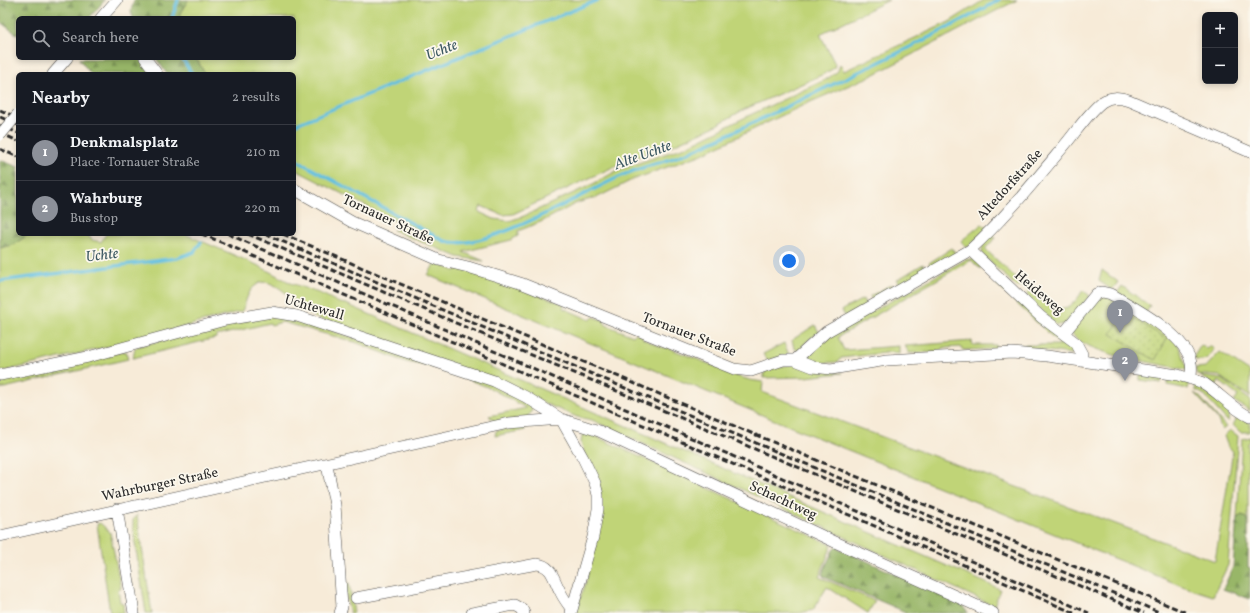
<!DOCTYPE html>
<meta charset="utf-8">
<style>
body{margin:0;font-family:Vollkorn,serif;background:#20242c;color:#f1f3f6}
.controls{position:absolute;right:12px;top:12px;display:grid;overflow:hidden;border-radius:6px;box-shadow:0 2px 6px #0003}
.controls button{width:36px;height:36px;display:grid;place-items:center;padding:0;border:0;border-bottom:1px solid #363941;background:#171b24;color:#f1f3f6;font:20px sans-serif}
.you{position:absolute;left:789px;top:261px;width:14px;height:14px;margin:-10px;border:3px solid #fff;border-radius:50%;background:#1a73e8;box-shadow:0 0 0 6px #1a73e833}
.badge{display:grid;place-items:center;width:26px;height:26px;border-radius:50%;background:#8c9099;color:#fff;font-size:13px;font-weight:700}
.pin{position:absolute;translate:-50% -33px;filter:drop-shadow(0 1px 2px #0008)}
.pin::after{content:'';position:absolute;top:21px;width:14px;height:12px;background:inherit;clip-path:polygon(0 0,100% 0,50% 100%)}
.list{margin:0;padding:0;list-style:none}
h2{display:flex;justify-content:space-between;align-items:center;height:52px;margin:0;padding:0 16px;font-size:17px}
h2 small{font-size:13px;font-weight:400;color:#9ea1a6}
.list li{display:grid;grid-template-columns:26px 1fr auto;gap:12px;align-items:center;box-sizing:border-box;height:56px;padding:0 16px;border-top:1px solid #363941}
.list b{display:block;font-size:15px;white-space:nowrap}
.list p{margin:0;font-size:13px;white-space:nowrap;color:#9ea1a6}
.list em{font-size:13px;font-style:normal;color:#9ea1a6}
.icon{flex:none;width:22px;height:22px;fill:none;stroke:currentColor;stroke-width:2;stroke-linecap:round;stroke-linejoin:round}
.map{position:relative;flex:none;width:1250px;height:613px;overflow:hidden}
.search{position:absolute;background:#171b24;box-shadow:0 2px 6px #0003;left:16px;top:16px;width:280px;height:44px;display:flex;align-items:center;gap:10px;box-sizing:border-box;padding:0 14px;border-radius:6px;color:#9ea1a6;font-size:15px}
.panel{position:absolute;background:#171b24;box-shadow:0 2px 6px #0003;left:16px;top:72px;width:280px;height:164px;border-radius:6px}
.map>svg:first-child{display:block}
.green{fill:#c0d477;stroke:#768051}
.forest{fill:url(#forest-firs);stroke:#62704a}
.park{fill:url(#park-dots);stroke:#768051}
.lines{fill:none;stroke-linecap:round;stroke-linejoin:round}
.stream{stroke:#63c0e1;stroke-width:3.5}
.minor-casing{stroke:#4a4845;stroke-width:12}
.minor{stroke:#fff;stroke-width:11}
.rail{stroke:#2b2b2b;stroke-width:3;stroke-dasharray:6 3;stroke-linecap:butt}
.minor-bridge-casing{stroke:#4a4845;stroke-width:12;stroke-linecap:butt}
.minor-bridge{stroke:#fff;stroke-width:11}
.labels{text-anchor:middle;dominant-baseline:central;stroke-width:3.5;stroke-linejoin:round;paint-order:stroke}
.street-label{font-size:14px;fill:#2b2b2b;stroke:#fbf7ec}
.water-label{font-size:15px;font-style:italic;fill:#3c5862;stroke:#fbf7ec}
</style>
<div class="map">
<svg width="1250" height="613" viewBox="0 0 1250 613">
<defs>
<pattern id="forest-firs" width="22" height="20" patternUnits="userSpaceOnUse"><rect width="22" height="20" fill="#98b668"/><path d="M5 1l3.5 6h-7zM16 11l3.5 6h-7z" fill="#7c9456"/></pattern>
<pattern id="park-dots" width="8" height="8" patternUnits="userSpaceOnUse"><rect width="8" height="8" fill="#c0d477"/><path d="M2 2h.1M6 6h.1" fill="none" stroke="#a5b667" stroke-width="1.8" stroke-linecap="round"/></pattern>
</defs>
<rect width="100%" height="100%" fill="#fbf7ec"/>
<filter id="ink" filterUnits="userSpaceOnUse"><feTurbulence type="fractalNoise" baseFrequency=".025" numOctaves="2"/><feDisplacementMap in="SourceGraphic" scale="8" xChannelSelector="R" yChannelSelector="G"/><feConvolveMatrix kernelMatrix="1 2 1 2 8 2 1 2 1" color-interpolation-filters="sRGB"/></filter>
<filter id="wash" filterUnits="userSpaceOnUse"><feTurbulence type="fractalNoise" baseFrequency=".012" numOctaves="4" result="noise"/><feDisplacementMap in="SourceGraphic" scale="16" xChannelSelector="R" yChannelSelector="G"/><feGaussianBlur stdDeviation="0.9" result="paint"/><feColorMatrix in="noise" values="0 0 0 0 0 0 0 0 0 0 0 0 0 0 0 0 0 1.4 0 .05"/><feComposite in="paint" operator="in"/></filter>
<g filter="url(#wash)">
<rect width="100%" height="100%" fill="#f7ebd8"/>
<path class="green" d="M188 0H889L820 34 835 64 834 68 826 73 743 110 713 127 673 145 628 160 513 214 503 215 481 206 479 212 494 219 509 221 524 216 593 184 618 170 685 147 748 116 827 79 838 71 840 64 844 71 949 22 984 0H1017L873 75 808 103 700 155 632 180 598 197 577 203 543 221 518 231V236L511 240 463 252 484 261 458 257 393 230 399 228V223L294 169V74H205L196 58H294V18H180V13Z
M982 224 987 228 967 248 961 241Z
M29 234H87L92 240 101 242 106 234H185L257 265 291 283 324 295 339 303 346 304 1000 589 994 606 592 420 577 417 544 403 312 316C299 308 271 270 255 286 247 292 246 303 242 311L128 342 0 372V248L13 245Z
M991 234 995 238 985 249 1024 285 1017 287 984 256C979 247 985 241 991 234Z
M952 248 957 256 932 270 929 263Z
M972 259 981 264 980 269 971 260 838 337 844 350 899 346V354L892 352 841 358 838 362 818 363 810 358 809 352 835 332 965 260Z
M435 263 455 271 462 267 564 304 563 308 590 320 594 317 603 320 606 325 633 336 636 333 642 336 643 339 664 348 666 347 727 371 726 373 750 380 763 382 762 392 1215 561 1233 451 1228 447 1224 436 1230 430 1238 436 1228 565 1213 596 1182 586 762 415 449 284 428 275Z
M923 264 927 273 902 287 897 280Z
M1102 270 1118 282 1112 290 1099 281Z
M1000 282 1075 350 1072 354 1032 349H1003V345H1061L996 284Z
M892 284 895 291 873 302 870 296Z
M1122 286 1150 306 1146 313 1117 293Z
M1029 289C1049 307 1066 321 1083 290L1090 296 1065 324 1056 325 1027 296Z
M1106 295 1177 342 1188 370 1132 359 1133 351 1123 349 1122 357 1117 356C1105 352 1076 344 1071 332L1097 298Z
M863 299 866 306 845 317 842 310Z
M285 316 479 377 533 407 530 414 527 417 495 422 489 416 526 408 490 388 439 368 406 362 355 342 282 322 271 325 270 323 216 336V338L133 358 135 348 139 346 260 317Z
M815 325 819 332 807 341 799 351 794 348 792 340Z
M972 341 973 345H996V349L963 350 961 347 943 348 941 352 909 353 905 346Z
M784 343 789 355 767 360 763 354Z
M1201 345 1207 349 1209 346 1214 349C1209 358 1206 361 1196 360L1194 356Z
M126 351 128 359 0 389V377Z
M1220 352 1250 372V397L1219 376 1197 374 1195 368 1206 367Z
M791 364 842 373 806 377 763 378 765 371Z
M1140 374 1162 377 1161 383 1140 380Z
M1200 376 1222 379 1250 400V411L1234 401 1238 396 1219 381 1215 386Z
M1168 378 1189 382 1188 389 1167 385Z
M1196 385 1230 410 1228 422 1203 394 1195 390Z
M1194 393 1199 396 1226 427 1222 430 1217 418Z
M1238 416 1250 422V432H1240L1233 425Z
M523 426 525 430 495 436 496 431Z
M586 432 832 545 819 577 875 601 868 613 827 587 813 610 799 613H575L586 582 601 515 581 442 582 436Z
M1250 437V442L1248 443V519L1242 515 1237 518 1242 439Z
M137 515 152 613H146L133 530V520Z
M100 523 110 532 121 588 118 589 120 602 123 603 124 613H110L97 524Z
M349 583 354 613H350L345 592V584Z"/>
<path class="forest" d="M0 0H105L89 18H18V35L0 22Z
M134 0H188L180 13V18H133L131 11Z
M140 58 152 74H91L79 59Z
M156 58H196L205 74H167Z
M0 160 18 167V234H29L13 245 0 248Z
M1242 515 1248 519V567L1250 568V599L1223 589 1233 567 1237 518Z
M836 547 961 604 968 613H908L824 577 822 574 833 550Z"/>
<path class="park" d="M1124 313 1167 339 1155 360 1111 334Z"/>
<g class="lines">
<path class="stream" d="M172 18 178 0
M182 58 192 74
M294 125 598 0
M294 159 444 241C486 254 586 190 628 173 648 165 669 161 689 152 733 133 776 112 819 91 880 62 941 33 999 0
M0 281 177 258 194 252 201 242"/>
</g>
</g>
<g filter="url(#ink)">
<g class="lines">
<g class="minor-casing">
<path id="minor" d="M101 18 117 0
M145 58 157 74
M53 74 67 58
M294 189 352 222 439 260 468 267 523 284 734 369 751 371 783 360H795L813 367 831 369 887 360 1012 353 1047 356 1178 375C1187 378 1197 380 1205 384 1221 395 1233 409 1250 417
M970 250 1041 317 1076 343 1082 354 1081 361
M1064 333 1096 294 1102 292 1111 294C1134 308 1186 334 1191 363 1192 368 1191 374 1191 379
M795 360 826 332 970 250C1004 219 1034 182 1064 146 1076 132 1088 113 1102 102 1111 96 1119 97 1129 100L1250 152
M0 375 88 357 225 320 272 312 297 316 494 381 526 397 561 419 583 458 595 483 598 495V509L593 537 571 613
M327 465 335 505 342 607 340 613
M117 509 134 613
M0 536 509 423 561 419 599 431 835 542 993 613
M356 598 537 564C553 566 553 579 560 591 563 598 568 604 572 610
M472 613 515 605 522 609 524 613"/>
</g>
<use href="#minor" class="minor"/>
<path class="rail" d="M0 110 18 118
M0 117 18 125
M0 125 18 133
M0 133 18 141
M0 149 18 157
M202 234 377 309 1074 613
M228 234 1089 613
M248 234 477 332 1144 613
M265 234 625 388 1161 613
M283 234 751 433 1187 613"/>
<g class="minor-bridge-casing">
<path id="minor-bridge" d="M0 135 18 114"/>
</g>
<use href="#minor-bridge" class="minor-bridge"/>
</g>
</g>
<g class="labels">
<g class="street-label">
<text transform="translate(1010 185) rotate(-48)">Altedorfstraße</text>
<text transform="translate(388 220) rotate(25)">Tornauer Straße</text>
<text transform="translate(1039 293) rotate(40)">Heideweg</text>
<text transform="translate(314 308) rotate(16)">Uchtewall</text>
<text transform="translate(689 335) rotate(21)">Tornauer Straße</text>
<text transform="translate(160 485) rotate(-12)">Wahrburger Straße</text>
<text transform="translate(783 501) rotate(25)">Schachtweg</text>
</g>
<g class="water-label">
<text transform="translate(442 51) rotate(-22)">Uchte</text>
<text transform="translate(643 156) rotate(-20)">Alte Uchte</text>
<text transform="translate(102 256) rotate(-7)">Uchte</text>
</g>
</g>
</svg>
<div class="controls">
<button>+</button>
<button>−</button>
</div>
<div class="you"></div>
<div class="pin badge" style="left:1120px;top:333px">1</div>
<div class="pin badge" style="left:1125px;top:381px">2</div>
<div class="search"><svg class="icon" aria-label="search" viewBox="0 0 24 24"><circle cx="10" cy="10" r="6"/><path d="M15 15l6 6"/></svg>Search here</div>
<section class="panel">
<h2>Nearby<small>2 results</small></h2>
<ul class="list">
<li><span class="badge">1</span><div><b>Denkmalsplatz</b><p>Place · Tornauer Straße</p></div><em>210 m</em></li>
<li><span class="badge">2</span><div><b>Wahrburg</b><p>Bus stop</p></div><em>220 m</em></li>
</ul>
</section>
</div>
